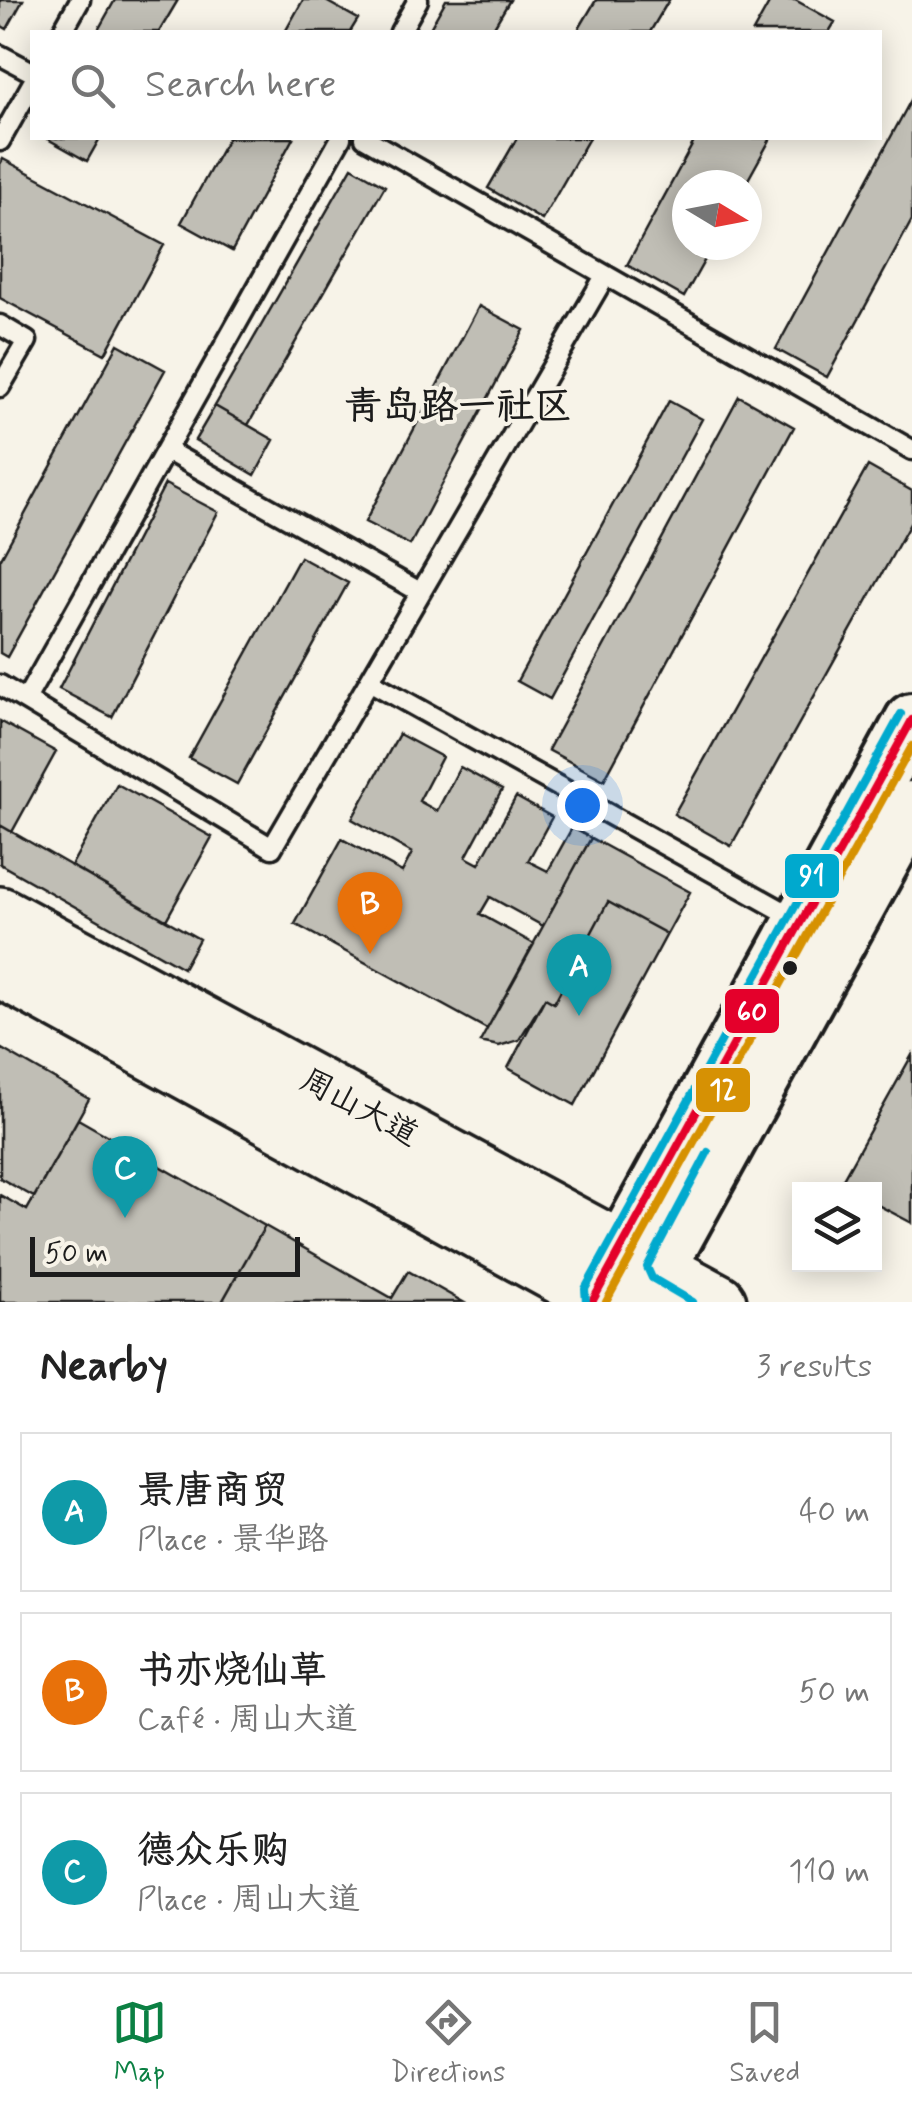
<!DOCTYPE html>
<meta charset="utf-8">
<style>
body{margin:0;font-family:Mynerve,"LXGW WenKai TC",sans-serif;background:#f2f2f2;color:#222}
.controls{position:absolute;right:30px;bottom:30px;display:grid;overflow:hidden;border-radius:0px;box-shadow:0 5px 25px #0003}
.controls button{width:90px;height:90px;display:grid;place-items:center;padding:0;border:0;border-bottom:2px solid #e0e0e0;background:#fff;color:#222;font:50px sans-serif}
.compass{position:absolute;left:672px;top:170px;width:90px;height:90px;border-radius:50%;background:#fff;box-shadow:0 5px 25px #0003;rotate:100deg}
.scale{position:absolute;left:30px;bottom:25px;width:270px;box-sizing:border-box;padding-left:10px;border:5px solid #1c1c1c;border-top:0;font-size:28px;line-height:35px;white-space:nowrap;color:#1c1c1c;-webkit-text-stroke:8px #f7f3e8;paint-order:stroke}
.you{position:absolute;left:582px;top:805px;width:35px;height:35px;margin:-25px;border:8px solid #fff;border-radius:50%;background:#1a73e8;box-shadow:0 0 0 15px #1a73e833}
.badge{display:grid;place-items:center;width:65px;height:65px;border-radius:50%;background:#0b8043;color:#fff;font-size:32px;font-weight:700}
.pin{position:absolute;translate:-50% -82px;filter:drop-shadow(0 2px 5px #0008)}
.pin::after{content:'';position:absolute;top:52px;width:35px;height:30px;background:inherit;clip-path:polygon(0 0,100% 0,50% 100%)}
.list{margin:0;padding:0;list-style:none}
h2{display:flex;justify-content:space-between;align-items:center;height:130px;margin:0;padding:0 40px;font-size:42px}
h2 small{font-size:32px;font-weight:400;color:#767676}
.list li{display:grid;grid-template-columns:65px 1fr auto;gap:30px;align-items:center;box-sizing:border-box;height:160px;margin:0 20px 20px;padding:0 20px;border:2px solid #e0e0e0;border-radius:0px}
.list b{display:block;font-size:38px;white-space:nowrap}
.list p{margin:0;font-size:32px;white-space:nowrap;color:#767676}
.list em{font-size:32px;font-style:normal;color:#767676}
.icon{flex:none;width:55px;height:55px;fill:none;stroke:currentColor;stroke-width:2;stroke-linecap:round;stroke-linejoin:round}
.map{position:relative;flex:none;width:912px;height:1302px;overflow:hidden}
.search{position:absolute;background:#fff;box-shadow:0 5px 25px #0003;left:30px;right:30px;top:30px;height:110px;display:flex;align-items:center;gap:25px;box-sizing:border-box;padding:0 35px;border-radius:0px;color:#767676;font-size:38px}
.sheet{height:670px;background:#fff}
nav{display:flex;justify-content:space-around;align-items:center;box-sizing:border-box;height:140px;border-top:2px solid #e0e0e0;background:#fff;font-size:28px;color:#767676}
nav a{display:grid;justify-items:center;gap:5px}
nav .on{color:#0b8043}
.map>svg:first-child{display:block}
.building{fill:#c0beb5;stroke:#1c1c1c;stroke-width:2.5}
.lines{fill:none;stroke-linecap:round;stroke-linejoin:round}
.service-casing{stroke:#1c1c1c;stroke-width:25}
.secondary-casing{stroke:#1c1c1c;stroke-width:60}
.primary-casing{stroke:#1c1c1c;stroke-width:62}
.service{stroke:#f7f3e8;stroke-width:18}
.secondary{stroke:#f7f3e8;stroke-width:52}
.primary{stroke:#f7f3e8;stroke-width:55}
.bus-1-casing{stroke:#f7f3e8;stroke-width:15}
.bus-2-casing{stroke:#f7f3e8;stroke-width:15}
.bus-3-casing{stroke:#f7f3e8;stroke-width:15}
.bus-1{stroke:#e4002b;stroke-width:8}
.bus-2{stroke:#d69104;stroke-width:8}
.bus-3{stroke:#00a9ce;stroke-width:8}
.bus-dot{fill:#1c1c1c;stroke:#f7f3e8;stroke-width:4}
.labels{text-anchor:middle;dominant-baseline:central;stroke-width:8;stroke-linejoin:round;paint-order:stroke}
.street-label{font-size:32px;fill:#1c1c1c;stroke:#f7f3e8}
.quarter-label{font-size:38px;font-weight:bold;fill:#1c1c1c;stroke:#f7f3e8}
.line-badge{stroke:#f7f3e8;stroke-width:4}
.badge-label{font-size:28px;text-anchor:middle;font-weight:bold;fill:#fff}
</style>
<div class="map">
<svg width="912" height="1302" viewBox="0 0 912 1302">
<rect width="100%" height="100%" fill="#f7f3e8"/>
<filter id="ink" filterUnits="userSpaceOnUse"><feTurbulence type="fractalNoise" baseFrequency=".01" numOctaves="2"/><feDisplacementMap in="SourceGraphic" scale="20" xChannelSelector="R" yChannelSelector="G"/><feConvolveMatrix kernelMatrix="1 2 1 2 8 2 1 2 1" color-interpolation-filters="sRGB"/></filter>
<g filter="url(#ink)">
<path class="building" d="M0 0H23L7 29 0 25Z
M115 0H178L159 32H97Z
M303 0H324L358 19 350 32H285Z
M446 0H510L491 32H428Z
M596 0H669L650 32H577Z
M771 0H795L835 22 829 32H753Z
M912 98V220L827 377 776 349Z
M46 138H100L87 161Z
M228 138H293L232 251 181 223Z
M517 138H589L542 220 488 188Z
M696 138H771L745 185H687V245H713L684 297 627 265Z
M3 159 164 245 105 354 0 298V164Z
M352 167 385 186 248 425 215 406Z
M479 306 524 330 410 545 365 522Z
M118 344 165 370 7 657 0 653V560Z
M739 396 794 427 604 780 548 750Z
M669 401 702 419 550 699 517 681Z
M215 406 274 440 255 475 195 440Z
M868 466 912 491V520L731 846 674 814Z
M165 484 218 512 112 717 59 689Z
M300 557 348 583 237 784 189 758Z
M0 721 56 752 12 832 0 825Z
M399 734 442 757 419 801 437 811 460 767 502 790 466 857 479 864 516 797 552 817 528 861 548 871 572 828 591 838 543 926 490 897 480 914 534 944 487 1029 295 924 342 839 402 872 412 853 352 819Z
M117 784 212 837 166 920 71 866Z
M0 825 199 939 183 968 0 864Z
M591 838 690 892 667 934 608 902 554 1003 545 998 519 1040 499 1046 480 1042Z
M608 902 667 934 575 1105 508 1068 545 998 554 1003Z
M0 1048 89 1099 34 1197 0 1178Z
M912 1055V1223L874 1203V1190H851L840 1184Z
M78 1119 265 1226 222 1302H0V1195L27 1210Z
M265 1226 392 1298 408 1271 463 1302H222Z"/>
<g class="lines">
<g class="service-casing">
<path id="service" d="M62 32 80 0
M400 32 418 0
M0 55 32 72
M365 138 912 450
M0 141 32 84
M0 325 27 341 0 387
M166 450 420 592
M369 681 797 919
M0 685 272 848 605 276
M26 699 341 138"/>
</g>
<g class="secondary-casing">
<path id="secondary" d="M600 1288 912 720
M636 1302 659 1268 912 808"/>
</g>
<g class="primary-casing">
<path id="primary" d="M0 915 718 1302
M0 969 608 1302"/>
</g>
<use href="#service" class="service"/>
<use href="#secondary" class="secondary"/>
<use href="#primary" class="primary"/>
<g class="bus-1-casing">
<path id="bus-1" d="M592 1302 912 720"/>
</g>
<g class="bus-2-casing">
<path id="bus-2" d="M606 1302 912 746"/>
</g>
<g class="bus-3-casing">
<path id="bus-3" d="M586 1302 585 1289 901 714
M693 1302 652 1278 647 1267 708 1152"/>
</g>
<use href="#bus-1" class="bus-1"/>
<use href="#bus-2" class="bus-2"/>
<use href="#bus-3" class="bus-3"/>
</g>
</g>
<circle class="bus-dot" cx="790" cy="968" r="9"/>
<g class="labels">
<g class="street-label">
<text transform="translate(359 1108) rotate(28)">周山大道</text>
</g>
<g class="quarter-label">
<text x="458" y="407">青岛路一社区</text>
</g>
</g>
<g class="line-badge">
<rect x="783" y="852" width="58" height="48" rx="10" fill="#00a9ce"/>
<rect x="723" y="987" width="58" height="48" rx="10" fill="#e4002b"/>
<rect x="694" y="1066" width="58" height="48" rx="10" fill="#d69104"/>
</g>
<g class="badge-label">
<text x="812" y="885">91</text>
<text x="752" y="1021">60</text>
<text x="723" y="1099">12</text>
</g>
</svg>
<div class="controls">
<button><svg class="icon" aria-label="layers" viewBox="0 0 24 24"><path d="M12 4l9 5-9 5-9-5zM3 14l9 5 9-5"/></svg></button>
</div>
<svg class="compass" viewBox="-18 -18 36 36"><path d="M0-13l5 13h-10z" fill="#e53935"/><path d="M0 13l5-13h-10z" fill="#767676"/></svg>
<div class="scale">50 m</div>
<div class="you"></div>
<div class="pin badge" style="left:579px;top:1016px;background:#0f9aa8">A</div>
<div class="pin badge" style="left:370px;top:954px;background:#e8710a">B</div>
<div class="pin badge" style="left:125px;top:1218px;background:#0f9aa8">C</div>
<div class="search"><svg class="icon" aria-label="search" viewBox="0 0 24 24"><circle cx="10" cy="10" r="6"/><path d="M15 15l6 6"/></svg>Search here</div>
</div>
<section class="sheet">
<h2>Nearby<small>3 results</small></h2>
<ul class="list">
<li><span class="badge" style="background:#0f9aa8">A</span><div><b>景唐商贸</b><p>Place · 景华路</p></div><em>40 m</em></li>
<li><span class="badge" style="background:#e8710a">B</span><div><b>书亦烧仙草</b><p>Café · 周山大道</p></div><em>50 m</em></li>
<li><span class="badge" style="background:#0f9aa8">C</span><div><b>德众乐购</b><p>Place · 周山大道</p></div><em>110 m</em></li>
</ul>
</section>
<nav>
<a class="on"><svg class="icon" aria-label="map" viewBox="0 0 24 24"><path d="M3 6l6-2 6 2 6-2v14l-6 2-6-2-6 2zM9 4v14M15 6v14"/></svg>Map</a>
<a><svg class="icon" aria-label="directions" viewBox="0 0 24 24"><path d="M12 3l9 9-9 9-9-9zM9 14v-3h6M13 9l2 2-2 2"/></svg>Directions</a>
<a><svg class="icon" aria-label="saved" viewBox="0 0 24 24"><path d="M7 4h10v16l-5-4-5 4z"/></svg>Saved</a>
</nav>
